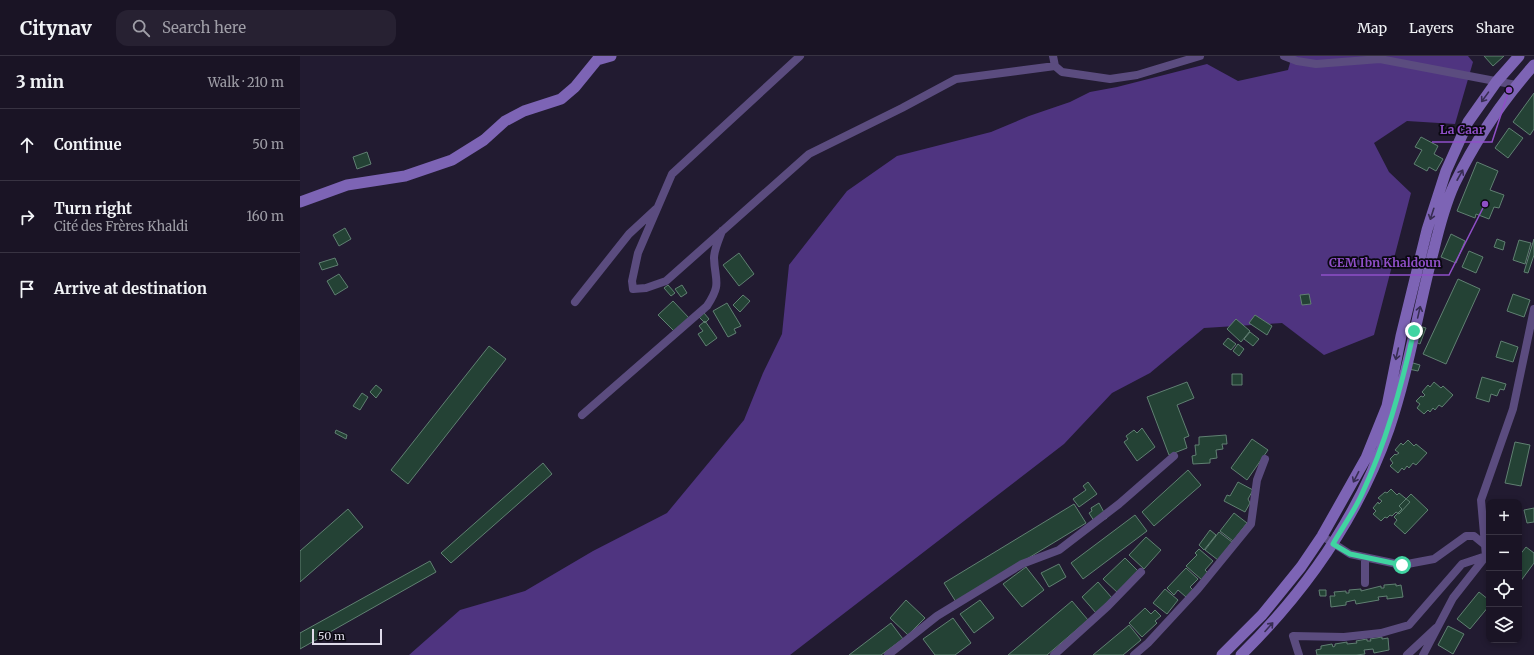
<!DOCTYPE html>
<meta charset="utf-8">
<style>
body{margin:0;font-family:Merriweather,serif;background:#272132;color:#f1f3f6}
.controls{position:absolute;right:12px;bottom:12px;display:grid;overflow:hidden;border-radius:8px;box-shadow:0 2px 6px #0003}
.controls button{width:36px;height:36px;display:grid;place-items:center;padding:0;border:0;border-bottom:1px solid #383342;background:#1a1425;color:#f1f3f6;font:20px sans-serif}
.scale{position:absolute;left:12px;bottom:10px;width:70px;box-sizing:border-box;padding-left:4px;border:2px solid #dedae9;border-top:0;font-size:11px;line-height:14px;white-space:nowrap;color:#dedae9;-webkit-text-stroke:3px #0a0811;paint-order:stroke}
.stop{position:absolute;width:12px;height:12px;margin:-9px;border:3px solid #41d4a1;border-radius:50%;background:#fff}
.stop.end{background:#41d4a1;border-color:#fff;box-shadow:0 1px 4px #0008}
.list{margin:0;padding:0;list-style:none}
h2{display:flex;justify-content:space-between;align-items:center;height:52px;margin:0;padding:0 16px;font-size:17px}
h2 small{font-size:13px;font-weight:400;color:#9f9ea7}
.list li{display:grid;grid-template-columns:26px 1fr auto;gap:12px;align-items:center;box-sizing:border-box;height:72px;padding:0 16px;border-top:1px solid #383342}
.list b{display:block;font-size:15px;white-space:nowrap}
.list p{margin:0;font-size:13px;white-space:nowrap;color:#9f9ea7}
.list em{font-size:13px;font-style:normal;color:#9f9ea7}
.icon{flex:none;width:22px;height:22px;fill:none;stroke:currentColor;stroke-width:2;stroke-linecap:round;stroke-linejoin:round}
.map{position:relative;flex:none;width:1234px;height:599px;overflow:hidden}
header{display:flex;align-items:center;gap:24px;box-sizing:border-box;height:56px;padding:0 20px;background:#1a1425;border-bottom:1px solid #383342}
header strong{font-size:19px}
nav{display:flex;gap:22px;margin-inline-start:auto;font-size:14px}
.search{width:280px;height:36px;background:#272132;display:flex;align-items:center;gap:10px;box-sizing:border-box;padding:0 14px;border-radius:12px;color:#9f9ea7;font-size:15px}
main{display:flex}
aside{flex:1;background:#1a1425}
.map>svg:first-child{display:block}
.forest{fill:#4f3480}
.building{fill:#244235;stroke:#608072}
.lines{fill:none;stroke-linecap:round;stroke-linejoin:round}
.minor{stroke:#5b4c7f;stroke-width:8}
.secondary{stroke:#7d64b5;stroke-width:11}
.oneway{stroke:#382d53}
.route{stroke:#41d4a1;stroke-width:5}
.leader{fill:none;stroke:#8f4fc7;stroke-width:1.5}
.callout-dot{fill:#8f4fc7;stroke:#0a0811;stroke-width:1.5}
.callout-label{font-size:12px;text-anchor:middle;font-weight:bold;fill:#8f4fc7;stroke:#0a0811;stroke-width:3.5;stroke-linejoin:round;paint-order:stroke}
</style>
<header>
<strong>Citynav</strong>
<div class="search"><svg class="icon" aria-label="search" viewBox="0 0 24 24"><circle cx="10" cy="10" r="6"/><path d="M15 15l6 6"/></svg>Search here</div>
<nav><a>Map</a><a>Layers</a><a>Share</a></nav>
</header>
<main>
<aside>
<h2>3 min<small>Walk · 210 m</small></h2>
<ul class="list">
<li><svg class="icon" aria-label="ahead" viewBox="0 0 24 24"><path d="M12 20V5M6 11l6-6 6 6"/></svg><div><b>Continue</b></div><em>50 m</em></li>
<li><svg class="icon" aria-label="right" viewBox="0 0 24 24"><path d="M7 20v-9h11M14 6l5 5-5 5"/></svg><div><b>Turn right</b><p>Cité des Frères Khaldi</p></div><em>160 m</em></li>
<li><svg class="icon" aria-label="arrive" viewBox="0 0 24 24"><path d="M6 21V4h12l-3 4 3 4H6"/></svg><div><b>Arrive at destination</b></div></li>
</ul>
</aside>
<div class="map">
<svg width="1234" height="599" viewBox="0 0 1234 599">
<rect width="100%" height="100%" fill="#221b31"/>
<path class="forest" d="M992 0H1168L1173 6 1155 68 1107 65 1074 87 1089 116 1111 137 1074 279 1024 299 982 267 904 272 850 317 812 337 764 388 490 599H109L160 554 225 535 293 495 367 457 444 364 463 317 482 278 489 209 547 135 597 100 691 76 729 60 770 46 790 36 817 31 907 8 938 25 988 14Z"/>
<path class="building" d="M1184 0H1204L1193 10Z
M1234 37V73L1230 79 1213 66Z
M1209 72 1223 82 1208 102 1195 92Z
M1121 81 1138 90 1134 98 1143 103 1136 115 1129 111 1127 115 1114 108 1122 94 1115 91Z
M67 96 71 108 57 113 53 101Z
M1177 106 1198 115 1190 134 1204 139 1199 152 1194 151 1189 163 1176 158 1175 162 1157 155Z
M45 172 51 183 39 190 33 179Z
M1151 178 1165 185 1156 207 1141 201Z
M1197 183 1205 186 1203 194 1194 191Z
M1234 183V199L1228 217 1224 216Z
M1219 184 1231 187 1225 208 1213 204Z
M1169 195 1183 201 1176 217 1162 211Z
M439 197 454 218 439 230 423 209Z
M35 202 38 209 22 214 19 207Z
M39 218 48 231 35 239 27 225Z
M1158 223 1180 233 1146 308 1123 298Z
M368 229 375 237 371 240 364 232Z
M382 229 387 237 381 241 375 233Z
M1009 238 1011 248 1002 249 1000 239Z
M1213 238 1230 244 1224 261 1207 255Z
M443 239 450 245 440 256 433 249Z
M373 245 389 262 375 276 358 259Z
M427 247 441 270 434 273 436 277 428 281 413 255Z
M404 257 409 263 405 267 399 261Z
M955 259 972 270 967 279 949 267Z
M936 263 950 275 941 286 927 273Z
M405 265 417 282 406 290 398 278 403 275 399 270Z
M1119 270 1126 272 1120 288 1113 285Z
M950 276 959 283 953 290 944 283Z
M928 282 936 288 931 294 923 288Z
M1201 285 1218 291 1213 306 1196 301Z
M938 288 944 293 939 300 933 295Z
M189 290 206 303 108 428 91 414Z
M1106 305 1120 309 1118 315 1104 312Z
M932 318H942V329H932Z
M1182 321 1206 328 1204 334 1200 333 1197 340 1191 338 1189 346 1176 342Z
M887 326 894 342 877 349 889 380 884 382 887 392 869 399 847 341Z
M1134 326 1141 332 1143 330 1153 339 1142 351 1139 349 1135 354 1133 352 1130 356 1128 354 1124 358 1117 352 1120 348 1116 345 1121 340 1123 341 1125 339 1122 336 1128 329 1130 331Z
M76 329 82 334 76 342 70 336Z
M62 337 68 341 60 354 53 350Z
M842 372 855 391 837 405 824 386 828 383 826 380 834 374 837 377Z
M36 374 47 379 46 383 35 377Z
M926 379 927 388H922L923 393 916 394 917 402 910 403V407L893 408 892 400 896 399 895 389H899V381Z
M952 383 968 394 947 424 931 412Z
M1108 384 1114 390 1116 388 1127 397 1116 409 1113 407 1109 412 1107 410 1104 414 1102 412 1098 417 1090 410 1093 407 1090 403 1095 398 1096 399 1099 397 1095 394 1101 387 1103 389Z
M1215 386 1230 389 1221 430 1205 427Z
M243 407 252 418 151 507 141 497Z
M888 414 901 429 854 470 842 456Z
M788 426 797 438 779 451 773 443 786 434 783 430Z
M938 426 953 434 948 443 950 447 945 456 924 445 927 439 930 440Z
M1091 433 1097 439 1099 437 1110 446 1099 458 1096 456 1092 460 1090 459 1087 462 1085 461 1081 465 1073 458 1076 455 1073 452 1078 446 1079 448 1082 445 1078 442 1085 436 1087 437Z
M1111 438 1128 454 1105 478 1094 468 1097 464 1094 461 1102 453 1099 450Z
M799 447 807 462 796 468 789 457 792 455 791 452Z
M774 448 786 467 656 546 644 527Z
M1234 452V466L1227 467 1224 454Z
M48 453 63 471 0 526V495Z
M934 457 947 467 933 485 920 475Z
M835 459 847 475 783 523 771 507Z
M910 474 916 479 904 494 899 489Z
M919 476 932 486 918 504 905 494Z
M846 481 861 494 844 513 829 499Z
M1226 491 1234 497V507L1220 526 1219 500Z
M899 493 913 505 905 514 908 517 902 524 886 510 897 499 895 497Z
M825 502 839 516 818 537 803 523Z
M130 505 136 516 0 593V577Z
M759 508 766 521 749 531 741 517Z
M726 511 744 534 722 551 703 528Z
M886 512 898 523 890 531 893 534 886 541 878 534 874 539 867 532Z
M798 526 812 542 796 557 782 541Z
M1096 528V530L1101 529 1103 541 1087 543V540L1078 541 1079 544 1056 548 1055 544 1046 546V549L1031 551 1030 540H1035L1034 536 1046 535V537H1049V534L1061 533V535L1081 530V532H1084V529Z
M865 533 878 544 867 558 853 547Z
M1019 534H1026V540H1020Z
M1179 536 1189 544V550L1170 573 1157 563Z
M606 544 625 562 608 579 590 562Z
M680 544 694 562 674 577 660 558Z
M772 545 788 564 747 599H708Z
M845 552 851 558 855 554 861 560 855 565 857 567 842 581 829 567Z
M653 562 671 587 655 599H635L623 583Z
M591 567 603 583 581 599H549Z
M829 569 841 584 823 599H793Z
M1148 570 1164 578 1153 598 1138 589Z
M1082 581V583L1088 582 1089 594 1074 597 1073 593 1064 594 1065 598 1056 599H1017L1016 594 1021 593V590L1032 588 1033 591 1035 590V588L1047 586V588L1057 587 1056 585 1067 583V585H1071L1070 583Z"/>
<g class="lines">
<path class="minor" d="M500 0 372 118 338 197 332 225 333 233 346 232 366 225 509 98 602 52 656 23 755 10
M753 0 755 10 762 16 810 23 837 19 900 0
M984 0 997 5 1016 8 1080 3 1216 29
M275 246 329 178 356 153
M282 359 407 250C422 227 415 226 414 202 414 194 419 183 422 175
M1022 480 1050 498 1102 509 1134 503 1166 480H1174L1185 489 1186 500 1153 542 1123 599
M1185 489 1181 444 1213 353 1234 253
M1065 502V527
M588 599 637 560 722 508 759 494 819 448 874 400
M754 599 808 550 841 516
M834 599 848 587 898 533 951 468 957 424 965 403
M999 599 993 580 1044 581 1081 577 1109 569 1162 508 1186 500
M1107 599 1136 572"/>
<path class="secondary" d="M0 146 47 129 105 120 152 104 184 84 205 65 224 55 261 43 275 31 297 4 311 0
M922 599 962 559 1001 511 1022 480 1066 402 1087 350 1101 280 1127 174 1146 115 1168 66 1197 25 1219 0
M941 599C1006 535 1059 459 1089 373 1109 314 1118 253 1134 193 1139 172 1145 149 1154 129 1175 85 1202 45 1234 9"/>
</g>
<defs><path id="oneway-shaft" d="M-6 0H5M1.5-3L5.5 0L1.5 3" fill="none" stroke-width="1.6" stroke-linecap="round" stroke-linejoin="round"/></defs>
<g class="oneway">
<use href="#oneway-shaft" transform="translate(1185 41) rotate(126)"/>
<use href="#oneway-shaft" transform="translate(1160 119) rotate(-61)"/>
<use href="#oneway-shaft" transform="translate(1132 158) rotate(108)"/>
<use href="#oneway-shaft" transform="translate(1119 256) rotate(-77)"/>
<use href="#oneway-shaft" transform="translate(1097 298) rotate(103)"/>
<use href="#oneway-shaft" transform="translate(1056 421) rotate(117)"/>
<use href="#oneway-shaft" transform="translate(969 571) rotate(-48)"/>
</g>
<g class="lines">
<path class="route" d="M1102 509 1050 498 1033 488C1042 472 1053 457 1061 440 1086 387 1101 332 1114 275"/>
</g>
<path class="leader" d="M1209 34L1192 86H1132M1185 148L1149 219H1021"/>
<g class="callout-dot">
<circle cx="1209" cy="34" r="4"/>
<circle cx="1185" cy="148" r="4"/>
</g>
<g class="callout-label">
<text x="1162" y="78">La Caar</text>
<text x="1085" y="211">CEM Ibn Khaldoun</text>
</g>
</svg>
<div class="controls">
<button>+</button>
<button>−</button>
<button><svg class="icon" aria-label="locate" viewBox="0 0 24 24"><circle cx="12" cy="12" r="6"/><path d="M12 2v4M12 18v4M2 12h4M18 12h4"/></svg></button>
<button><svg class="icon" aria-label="layers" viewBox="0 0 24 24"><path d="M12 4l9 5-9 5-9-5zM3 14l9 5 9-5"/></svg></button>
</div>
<div class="scale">50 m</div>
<div class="stop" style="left:1102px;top:509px"></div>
<div class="stop end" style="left:1114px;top:275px"></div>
</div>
</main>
